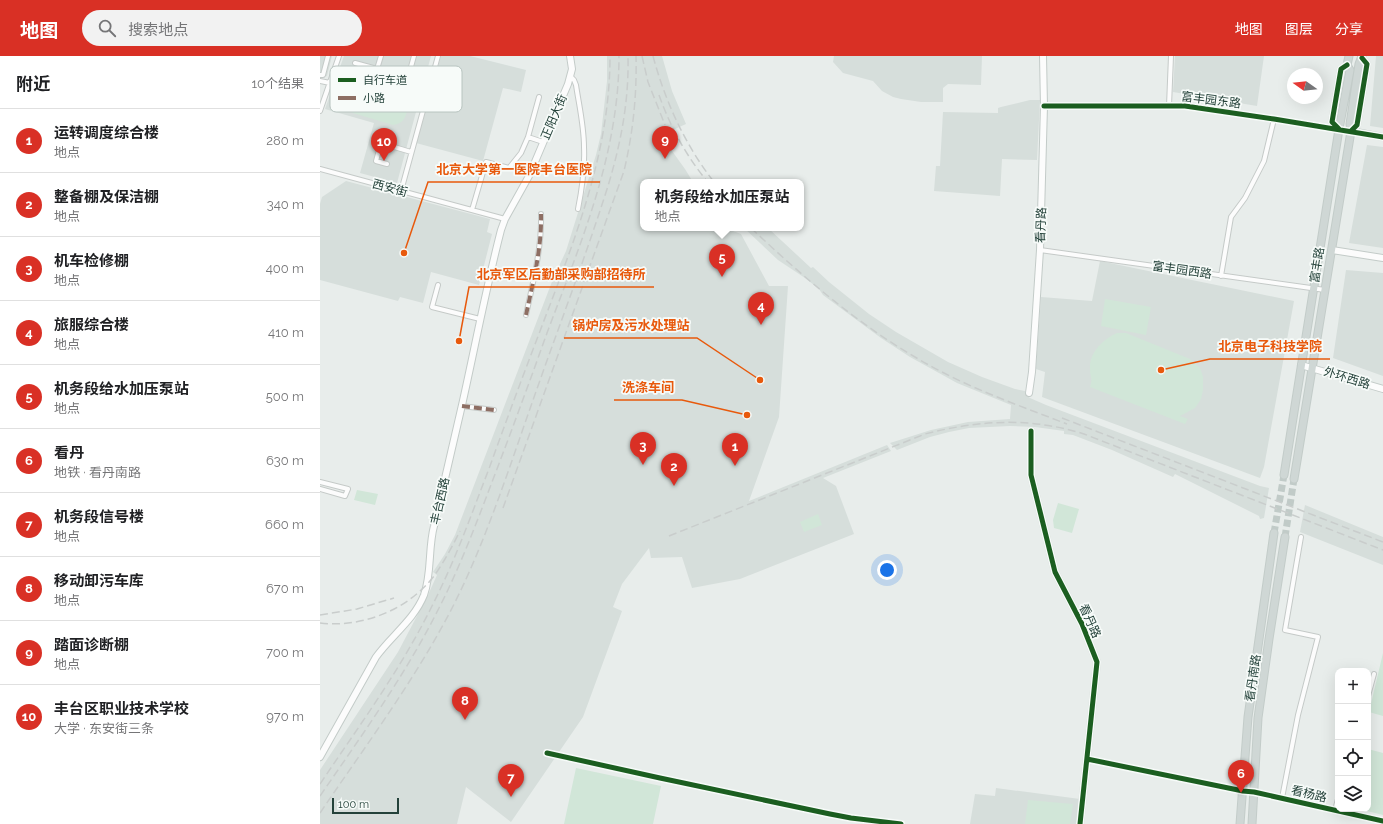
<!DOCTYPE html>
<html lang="zh">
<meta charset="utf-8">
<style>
body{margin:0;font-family:Raleway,"Noto Sans SC",sans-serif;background:#f2f2f2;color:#202124}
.controls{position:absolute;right:12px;bottom:12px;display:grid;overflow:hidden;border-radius:8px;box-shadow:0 4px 16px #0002}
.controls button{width:36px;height:36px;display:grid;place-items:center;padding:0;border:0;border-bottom:1px solid #e0e0e0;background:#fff;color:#202124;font:20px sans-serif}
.compass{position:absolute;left:967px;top:12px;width:36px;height:36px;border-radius:50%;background:#fff;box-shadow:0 4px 16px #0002;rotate:285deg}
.scale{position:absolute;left:12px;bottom:10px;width:67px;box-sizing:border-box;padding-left:4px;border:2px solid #24423a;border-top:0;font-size:11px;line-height:14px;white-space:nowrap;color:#24423a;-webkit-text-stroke:3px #f7fbf9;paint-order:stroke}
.you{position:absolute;left:567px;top:514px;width:14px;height:14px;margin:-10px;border:3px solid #fff;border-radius:50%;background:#1a73e8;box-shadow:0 0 0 6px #1a73e833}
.badge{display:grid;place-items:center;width:26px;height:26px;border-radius:50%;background:#d93025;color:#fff;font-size:13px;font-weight:700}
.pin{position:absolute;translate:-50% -33px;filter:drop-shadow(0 1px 2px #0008)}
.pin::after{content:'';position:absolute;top:21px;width:14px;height:12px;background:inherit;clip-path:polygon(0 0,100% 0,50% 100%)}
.popup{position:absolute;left:320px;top:123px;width:164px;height:52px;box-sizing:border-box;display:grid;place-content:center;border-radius:8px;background:#fff;filter:drop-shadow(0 1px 3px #0005);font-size:13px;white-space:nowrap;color:#757577}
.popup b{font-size:15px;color:#202124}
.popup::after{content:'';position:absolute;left:50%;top:100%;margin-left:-8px;border:8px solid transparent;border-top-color:#fff}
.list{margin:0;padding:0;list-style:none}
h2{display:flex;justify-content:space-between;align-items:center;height:52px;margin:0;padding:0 16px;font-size:17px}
h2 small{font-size:13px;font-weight:400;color:#757577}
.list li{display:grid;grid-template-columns:26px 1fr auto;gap:12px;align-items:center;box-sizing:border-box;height:64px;padding:0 16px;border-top:1px solid #e0e0e0}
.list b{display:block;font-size:15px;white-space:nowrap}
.list p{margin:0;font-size:13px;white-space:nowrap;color:#757577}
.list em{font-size:13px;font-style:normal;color:#757577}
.icon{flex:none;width:22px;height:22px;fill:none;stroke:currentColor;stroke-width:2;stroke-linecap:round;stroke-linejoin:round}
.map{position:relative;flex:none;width:1063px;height:768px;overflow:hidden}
header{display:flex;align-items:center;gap:24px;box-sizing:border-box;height:56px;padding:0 20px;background:#d93025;color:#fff}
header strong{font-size:19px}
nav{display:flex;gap:22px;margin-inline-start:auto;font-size:14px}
.search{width:280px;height:36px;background:#f2f2f2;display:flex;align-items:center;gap:10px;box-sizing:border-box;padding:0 14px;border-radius:22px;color:#757577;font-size:15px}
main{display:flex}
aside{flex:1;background:#fff}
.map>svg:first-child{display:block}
.built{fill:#d6dedb}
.green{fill:#d1e6d8}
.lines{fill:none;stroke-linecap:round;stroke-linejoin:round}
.primary-tunnel{stroke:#c1cbc8;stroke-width:7;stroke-dasharray:7 3.5;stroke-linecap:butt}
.street-casing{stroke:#c5cac8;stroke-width:6}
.secondary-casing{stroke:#c3cbc8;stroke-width:8}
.primary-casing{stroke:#c3ccc9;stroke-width:9}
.street{stroke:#fcfcfc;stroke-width:4}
.secondary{stroke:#fcfcfc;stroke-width:6}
.primary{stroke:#cfd7d5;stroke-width:7}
.rail{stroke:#c9cdcc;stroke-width:1.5;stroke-dasharray:8 4;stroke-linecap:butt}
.quiet{stroke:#8d6e63;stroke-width:4;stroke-dasharray:8 4;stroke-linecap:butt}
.cycleway-casing{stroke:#f7fbf9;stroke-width:8}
.cycleway{stroke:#1b5e20;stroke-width:5}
.labels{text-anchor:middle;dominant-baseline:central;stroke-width:3.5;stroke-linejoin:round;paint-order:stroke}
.street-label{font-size:12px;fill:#24423a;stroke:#f7fbf9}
.key{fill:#f7fbf9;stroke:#b8c4c0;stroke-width:1}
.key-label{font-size:11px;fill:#24423a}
.leader{fill:none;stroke:#e8590c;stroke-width:1.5}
.callout-dot{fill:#e8590c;stroke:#f7fbf9;stroke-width:1.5}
.callout-label{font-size:13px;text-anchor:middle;font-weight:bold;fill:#e8590c;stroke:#f7fbf9;stroke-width:3.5;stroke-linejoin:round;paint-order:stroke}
</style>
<header>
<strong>地图</strong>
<div class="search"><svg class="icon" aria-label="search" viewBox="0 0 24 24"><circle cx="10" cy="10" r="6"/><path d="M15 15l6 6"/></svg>搜索地点</div>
<nav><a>地图</a><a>图层</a><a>分享</a></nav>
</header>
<main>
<aside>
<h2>附近<small>10个结果</small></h2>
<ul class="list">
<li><span class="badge">1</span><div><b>运转调度综合楼</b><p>地点</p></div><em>280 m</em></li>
<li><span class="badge">2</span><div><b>整备棚及保洁棚</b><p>地点</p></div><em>340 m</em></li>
<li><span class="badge">3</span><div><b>机车检修棚</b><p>地点</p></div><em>400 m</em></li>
<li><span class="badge">4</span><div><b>旅服综合楼</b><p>地点</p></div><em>410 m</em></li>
<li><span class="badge">5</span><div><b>机务段给水加压泵站</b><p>地点</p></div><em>500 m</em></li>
<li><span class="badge">6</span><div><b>看丹</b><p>地铁 · 看丹南路</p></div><em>630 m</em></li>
<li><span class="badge">7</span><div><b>机务段信号楼</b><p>地点</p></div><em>660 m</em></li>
<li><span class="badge">8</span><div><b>移动卸污车库</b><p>地点</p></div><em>670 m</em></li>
<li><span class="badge">9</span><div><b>踏面诊断棚</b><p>地点</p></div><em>700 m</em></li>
<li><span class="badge">10</span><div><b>丰台区职业技术学校</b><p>大学 · 东安街三条</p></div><em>970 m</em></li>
</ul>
</aside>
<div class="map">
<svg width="1063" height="768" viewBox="0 0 1063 768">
<rect width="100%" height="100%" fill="#e8edeb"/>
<path class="built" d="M0 0H12L7 20 0 22Z
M24 0H111L77 127 40 117 54 67 5 53Z
M121 0H150L206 14 201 36 183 32 163 105 96 87Z
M287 0H342L352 35 366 68 344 78 352 95 365 113 373 126H323V172H405L421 178 449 230H468L459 361 429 445 567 389 571 395 503 422 516 430 534 478 420 523 372 532 362 501 331 502 329 492 302 528 293 551 302 555 263 661 191 766 146 731 137 768H0V714L78 596 108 539 117 519 113 516 125 498 135 479 233 223 246 195 276 99 281 78 287 25Z
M514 0H662L661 29 628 28 623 32V46H601L581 43 573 41 562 35 553 25 523 17 513 6Z
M855 0H944L937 50 853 36Z
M1056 0H1063V72L1050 70Z
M710 44H720L717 104 682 103 680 140 614 135 616 110H620L623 56 678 57V52L681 51Z
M1047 89 1063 91V192L1029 187Z
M26 125 170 163 167 176 172 178 159 229 111 216 103 247 80 241 78 245 0 224V148L2 141Z
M424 172H448L491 212 493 211 509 226 549 258 576 276 628 306 662 321 695 333 705 335V338L710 342 726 349 940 430 949 432 944 462 940 463 939 460 855 418 853 421 792 394 753 379 744 378V375L715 371 690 370 649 372 629 376 610 381 577 394 570 387 611 374 648 366 690 363 691 349 637 327 590 301 561 282 503 239 499 233 485 222 458 204Z
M780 205 974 245 944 411 940 422 722 341 725 316 716 313 721 241 772 245Z
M1026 214 1063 217V320L1013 302Z
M985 449 1063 481V509L980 476Z
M676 732 760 743 756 768H650L655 738 675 740Z"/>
<path class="green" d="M52 15 68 19 66 29 50 24Z
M24 21 98 42 97 47 86 44C89 55 86 68 73 69L33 57C25 49 21 36 32 29L22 26Z
M785 243 831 251 826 279 781 270Z
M797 277H806L870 303 880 312 883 321V334L881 343 875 352 860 360 868 363 865 368 770 331C773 321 770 322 770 313 769 297 783 283 797 277Z
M37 434 58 438 55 449 34 444Z
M738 447 759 453 752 477 734 472 733 464Z
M498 458 502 469 484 476 480 466Z
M1063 597V660L1049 656Z
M1048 693 1063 697V759L1039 753H1048Z
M256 712 341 730 333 768H244Z
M708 744 753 748 750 768H705Z"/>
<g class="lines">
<path class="primary-tunnel" d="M954 477 964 419
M965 481 974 423"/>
<g class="street-casing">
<path id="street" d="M35 7 57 13 61 0
M42 9 38 23 106 42
M57 13 85 21 86 18H89L94 0
M0 19H3L8 0
M251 21 254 24 256 29C259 49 264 70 264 91 265 112 262 133 258 153
M0 25 10 27
M219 41 208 81 223 86
M724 50H865L1031 75
M849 50 851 0
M0 55 19 0
M67 108 56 105 61 87 91 96
M0 113 185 163
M81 135 118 0
M152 154 166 106 189 112 201 97 208 81
M720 194 1005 234
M171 214 197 219 213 223
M901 220 911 161 925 142 944 105 954 63
M118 229 112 251 160 263
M206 259C213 226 222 192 221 158
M142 350 174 354
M0 426 28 433 25 440 0 433
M1048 640 1054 618
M227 697 340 722 510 758 531 762 581 768
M767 703 923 735 934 736 1063 765
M962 742 978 659 998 581 965 574 981 481
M1015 754 1018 743"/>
</g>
<g class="secondary-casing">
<path id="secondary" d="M1019 73 1012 66 1021 13 1027 9
M1031 75 1037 69 1047 8 1042 2
M1031 75 1063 81
M1012 194 1063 202
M981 309 1063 333
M709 337 712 316 720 194 724 50 723 0
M711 375V419L735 516 762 568 777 606 760 768
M0 701 56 601C71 580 94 564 104 539 112 517 108 492 114 470 123 430 133 389 142 349 155 291 166 232 181 174L185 163 209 120 248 28 252 13 250 0"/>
</g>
<g class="primary-casing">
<path id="primary" d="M964 419 1019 73 1030 14 1027 9 1029 0
M974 423 1031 75 1030 68 1039 8 1042 0
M920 768 928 661 954 477
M932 768 938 662 949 583 965 481"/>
</g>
<use href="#street" class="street"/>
<use href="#secondary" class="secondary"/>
<use href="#primary" class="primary"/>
<path class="rail" d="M322 0 328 26 345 69
M333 0C345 45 365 89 394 126
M339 39C350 70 365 98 386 124
M431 172C481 219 535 266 595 301 643 330 695 348 747 368
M742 362 1063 486
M183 452 304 115C313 77 317 39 316 0
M349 480 605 378C660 364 710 361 764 378L1063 494
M0 559 37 553 74 542
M0 567C42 572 88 554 114 520 124 506 132 491 140 475
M0 728C39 670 81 613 112 550 135 505 152 457 170 410 185 368 201 325 217 283 252 190 290 101 290 0
M0 740C42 679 86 618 119 552 142 507 159 460 177 413 194 368 211 322 227 277 261 186 299 98 299 0
M0 757C44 692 92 628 129 558 164 491 187 418 212 347 237 275 265 203 288 130 301 87 309 45 308 0"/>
<path class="quiet" d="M171 214 197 219 213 223
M206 259C213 226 222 192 221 158
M142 350 174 354"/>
<g class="cycleway-casing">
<path id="cycleway" d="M724 50H865L954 63 1063 81
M1019 73 1012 66 1021 13 1027 9
M1031 75 1037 69 1047 8 1042 2
M711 375V419L735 516 762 568 777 606 760 768
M227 697 340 722 510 758 531 762 581 768
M767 703 923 735 934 736 1063 765"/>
</g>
<use href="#cycleway" class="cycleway"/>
</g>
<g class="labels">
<g class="street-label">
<text transform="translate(891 44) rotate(7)">富丰园东路</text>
<text transform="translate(234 61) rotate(-67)">正阳大街</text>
<text transform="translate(70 132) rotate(15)">西安街</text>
<text transform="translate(721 169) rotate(-88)">看丹路</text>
<text transform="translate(997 209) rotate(-81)">富丰路</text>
<text transform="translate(862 214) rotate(8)">富丰园西路</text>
<text transform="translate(1027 322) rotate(17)">外环西路</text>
<text transform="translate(120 445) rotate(-77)">丰台西路</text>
<text transform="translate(770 565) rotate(66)">看丹路</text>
<text transform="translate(933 622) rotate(-82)">看丹南路</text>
<text transform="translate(989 738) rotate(13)">看杨路</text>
</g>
</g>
<rect x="10" y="10" width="132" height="46" rx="6" class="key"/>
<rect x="18" y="22" width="18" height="4" fill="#1b5e20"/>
<rect x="18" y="40" width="18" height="4" fill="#8d6e63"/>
<g class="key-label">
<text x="43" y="28">自行车道</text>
<text x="43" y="46">小路</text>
</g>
<path class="leader" d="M84 197L108 126H280M139 285L149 231H334M440 324L377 282H244M841 314L890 303H1010M427 359L362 344H294"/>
<g class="callout-dot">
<circle cx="84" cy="197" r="4"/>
<circle cx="139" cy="285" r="4"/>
<circle cx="440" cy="324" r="4"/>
<circle cx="841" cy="314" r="4"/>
<circle cx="427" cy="359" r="4"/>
</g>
<g class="callout-label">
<text x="194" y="118">北京大学第一医院丰台医院</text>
<text x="241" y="223">北京军区后勤部采购部招待所</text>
<text x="311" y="274">锅炉房及污水处理站</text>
<text x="950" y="295">北京电子科技学院</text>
<text x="328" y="336">洗涤车间</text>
</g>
</svg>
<div class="controls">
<button>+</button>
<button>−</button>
<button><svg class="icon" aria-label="locate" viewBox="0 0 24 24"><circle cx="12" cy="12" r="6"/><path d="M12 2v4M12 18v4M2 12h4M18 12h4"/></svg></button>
<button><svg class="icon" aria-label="layers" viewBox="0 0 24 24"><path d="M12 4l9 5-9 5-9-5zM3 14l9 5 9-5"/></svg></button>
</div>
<svg class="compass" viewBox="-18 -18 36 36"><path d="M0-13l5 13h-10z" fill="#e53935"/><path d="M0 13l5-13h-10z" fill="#757577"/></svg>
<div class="scale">100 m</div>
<div class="you"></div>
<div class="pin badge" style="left:415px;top:410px">1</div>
<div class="pin badge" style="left:354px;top:430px">2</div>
<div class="pin badge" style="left:323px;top:409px">3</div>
<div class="pin badge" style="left:441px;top:269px">4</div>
<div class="pin badge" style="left:402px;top:221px">5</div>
<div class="popup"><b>机务段给水加压泵站</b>地点</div>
<div class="pin badge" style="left:921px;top:737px">6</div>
<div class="pin badge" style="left:191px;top:741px">7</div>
<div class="pin badge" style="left:145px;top:664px">8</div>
<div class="pin badge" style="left:345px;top:103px">9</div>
<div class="pin badge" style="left:64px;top:105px">10</div>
</div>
</main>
